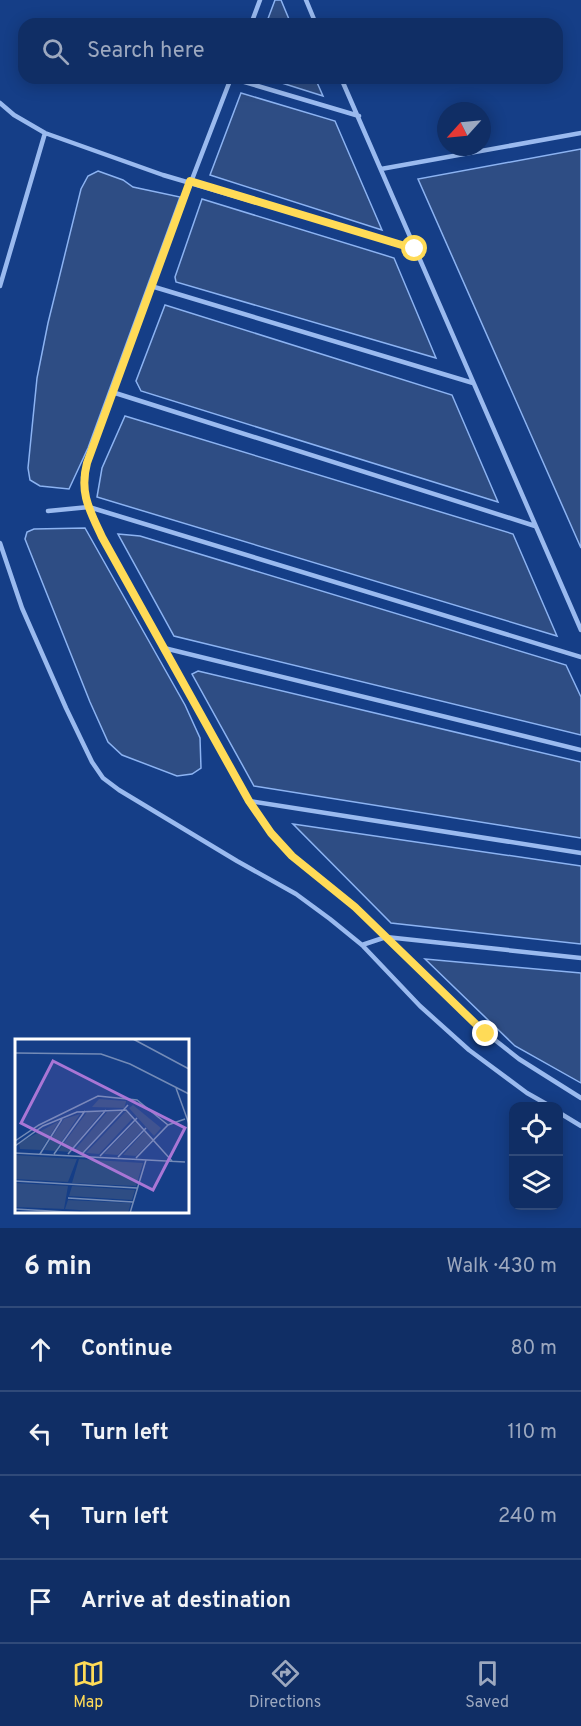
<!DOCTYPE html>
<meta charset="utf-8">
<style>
body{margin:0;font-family:Overpass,sans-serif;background:#1e3a6e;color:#f1f3f6}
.controls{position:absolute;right:18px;bottom:18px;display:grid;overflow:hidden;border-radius:12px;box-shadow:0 3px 15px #0003}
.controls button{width:54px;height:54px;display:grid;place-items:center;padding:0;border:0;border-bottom:2px solid #304a79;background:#102e65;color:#f1f3f6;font:30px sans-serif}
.compass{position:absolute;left:437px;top:102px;width:54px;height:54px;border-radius:50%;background:#102e65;box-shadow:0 3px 15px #0003;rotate:243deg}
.stop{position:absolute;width:18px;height:18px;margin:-14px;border:4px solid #ffdb57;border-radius:50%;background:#fff}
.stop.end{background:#ffdb57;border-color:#fff;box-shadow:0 2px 6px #0008}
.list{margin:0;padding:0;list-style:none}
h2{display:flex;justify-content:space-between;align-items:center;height:78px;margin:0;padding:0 24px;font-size:26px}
h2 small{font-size:20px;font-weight:400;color:#9ca8bf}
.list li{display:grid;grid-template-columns:39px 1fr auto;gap:18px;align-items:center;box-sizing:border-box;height:84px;padding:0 24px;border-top:2px solid #304a79}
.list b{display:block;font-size:22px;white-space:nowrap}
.list em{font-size:20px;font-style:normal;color:#9ca8bf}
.icon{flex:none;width:33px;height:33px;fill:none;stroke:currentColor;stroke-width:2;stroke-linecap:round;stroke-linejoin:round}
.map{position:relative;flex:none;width:581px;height:1228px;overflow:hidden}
.search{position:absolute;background:#102e65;box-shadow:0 3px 15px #0003;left:18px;right:18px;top:18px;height:66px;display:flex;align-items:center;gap:15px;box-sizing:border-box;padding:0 21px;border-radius:18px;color:#9ca8bf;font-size:22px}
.sheet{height:414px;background:#102e65}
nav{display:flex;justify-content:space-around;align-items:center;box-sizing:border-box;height:84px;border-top:2px solid #304a79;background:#102e65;font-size:16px;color:#9ca8bf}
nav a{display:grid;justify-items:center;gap:3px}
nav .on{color:#ffdb57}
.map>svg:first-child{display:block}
.water{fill:#2e4d84;stroke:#8cb3f2;stroke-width:1.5}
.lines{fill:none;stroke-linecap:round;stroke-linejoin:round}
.lane{stroke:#9abaef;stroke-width:4.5}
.route{stroke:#ffdb57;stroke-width:8}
.inset-road{fill:none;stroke:#738bb7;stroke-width:1.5}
.view{fill:#a976d5;fill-opacity:0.15;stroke:#a976d5;stroke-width:3}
.inset-edge{fill:none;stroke:#fff;stroke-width:3}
</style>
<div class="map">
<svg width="581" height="1228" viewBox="0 0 581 1228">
<rect width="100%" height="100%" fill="#153e87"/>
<path class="water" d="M275 0H281L291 24H266Z
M266 78H315L323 96Z
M241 93 335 121 382 230 210 175Z
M581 149V548L418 179Z
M98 171 123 180 133 187 180 197 88 448 69 489 40 486 30 480 28 468 37 378 48 323 81 189 88 176Z
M202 199 394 258 436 358 176 282 175 277Z
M165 305 452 395 498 502 141 391 136 381Z
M125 416 513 534 557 636 97 497 102 468Z
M85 528 185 705 200 738 201 768 192 774 177 776 122 755 108 742 90 702 25 539 27 532 34 529Z
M118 534 140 536 566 665 581 697V735L174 636Z
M198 671 581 762V838L254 786 192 674Z
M293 824 581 866V944L391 923Z
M425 959 581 973V1083L515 1046Z"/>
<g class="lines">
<path class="lane" d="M306 0 316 24
M251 24 260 0
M231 78 151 286 87 463 83 477 84 491 102 537 249 801 271 833 292 856 355 907 486 1033 519 1059 581 1098
M231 78 359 116
M341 78 581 630
M0 103 14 115 45 133 163 175 415 249
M381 169 581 133
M0 286 45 133
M151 286 473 383
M112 392 535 526
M48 511 89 507 581 657
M0 543 22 608 66 708 92 762 103 778 119 790 237 861 296 894 330 919 362 945 420 1006 469 1050 527 1093 550 1106
M164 648 581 750
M249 801 581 853
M362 945 386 937 581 958
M558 1112 581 1126"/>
</g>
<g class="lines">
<path class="route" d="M415 249 190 181 87 463C79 493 90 511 102 537L249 801 271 833 292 856 355 907 486 1034"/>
</g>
<g transform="translate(15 1039)">
<rect width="174" height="174" fill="#153e87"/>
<path d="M84 60 111 62V63L109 69 77 68ZM118 66 146 89 139 97 114 69ZM106 72 68 113H58L92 73ZM111 72 118 79 84 115 71 114ZM72 73H87L54 113 43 112ZM65 75 40 112 29 111 49 80ZM44 82 26 111 5 110 4 104ZM120 83 128 90 103 116 89 115ZM130 92 138 100 121 117 108 116ZM0 116 62 120 53 143 0 140ZM64 120 128 124 121 147 57 144ZM0 144 53 147 49 170 0 168ZM57 147 120 151 117 161 54 157ZM53 161 116 164 113 174H105L50 170Z" fill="#2e4d84"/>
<path class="inset-road" d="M118 0 174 30M0 14 86 15 115 25 174 55M161 49 174 85M0 102 24 86 83 57 122 61 153 86M0 107 28 87 62 73 111 71 157 122M0 114 170 123M25 115 47 80M39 115 70 72M53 115 91 71M67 115 113 66M85 117 122 79M103 118 131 89M121 119 153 86 170 80M0 142 122 149M53 159 118 163M0 170 69 174M115 174 131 121"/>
<path class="view" d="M38 22 170 89 138 151 6 84Z"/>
<rect width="174" height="174" class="inset-edge"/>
</g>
</svg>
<div class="controls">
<button><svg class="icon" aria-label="locate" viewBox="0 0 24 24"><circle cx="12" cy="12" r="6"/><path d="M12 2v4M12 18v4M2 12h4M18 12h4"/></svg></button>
<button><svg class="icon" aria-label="layers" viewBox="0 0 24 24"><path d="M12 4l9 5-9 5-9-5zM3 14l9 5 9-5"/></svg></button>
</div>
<svg class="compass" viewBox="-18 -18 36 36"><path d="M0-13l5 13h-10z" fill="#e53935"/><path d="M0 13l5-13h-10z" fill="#9ca8bf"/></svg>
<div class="stop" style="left:415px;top:249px"></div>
<div class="stop end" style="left:486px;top:1034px"></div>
<div class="search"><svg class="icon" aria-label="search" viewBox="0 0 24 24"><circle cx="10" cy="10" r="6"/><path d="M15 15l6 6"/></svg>Search here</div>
</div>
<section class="sheet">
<h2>6 min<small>Walk · 430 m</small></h2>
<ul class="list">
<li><svg class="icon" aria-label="ahead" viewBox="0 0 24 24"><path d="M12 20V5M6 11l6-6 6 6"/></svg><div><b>Continue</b></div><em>80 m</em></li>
<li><svg class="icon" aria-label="left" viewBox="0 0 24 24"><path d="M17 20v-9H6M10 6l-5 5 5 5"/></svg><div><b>Turn left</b></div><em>110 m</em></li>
<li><svg class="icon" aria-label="left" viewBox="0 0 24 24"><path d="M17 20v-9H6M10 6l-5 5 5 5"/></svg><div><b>Turn left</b></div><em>240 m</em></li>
<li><svg class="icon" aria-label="arrive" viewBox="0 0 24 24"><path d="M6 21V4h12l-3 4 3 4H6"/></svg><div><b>Arrive at destination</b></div></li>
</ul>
</section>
<nav>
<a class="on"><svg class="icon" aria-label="map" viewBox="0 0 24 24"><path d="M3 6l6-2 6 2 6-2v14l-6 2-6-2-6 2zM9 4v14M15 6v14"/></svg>Map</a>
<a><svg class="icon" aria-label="directions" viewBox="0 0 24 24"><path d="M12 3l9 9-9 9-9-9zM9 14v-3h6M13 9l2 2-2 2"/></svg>Directions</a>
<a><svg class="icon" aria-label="saved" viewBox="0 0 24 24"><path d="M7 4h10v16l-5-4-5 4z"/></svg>Saved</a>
</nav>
